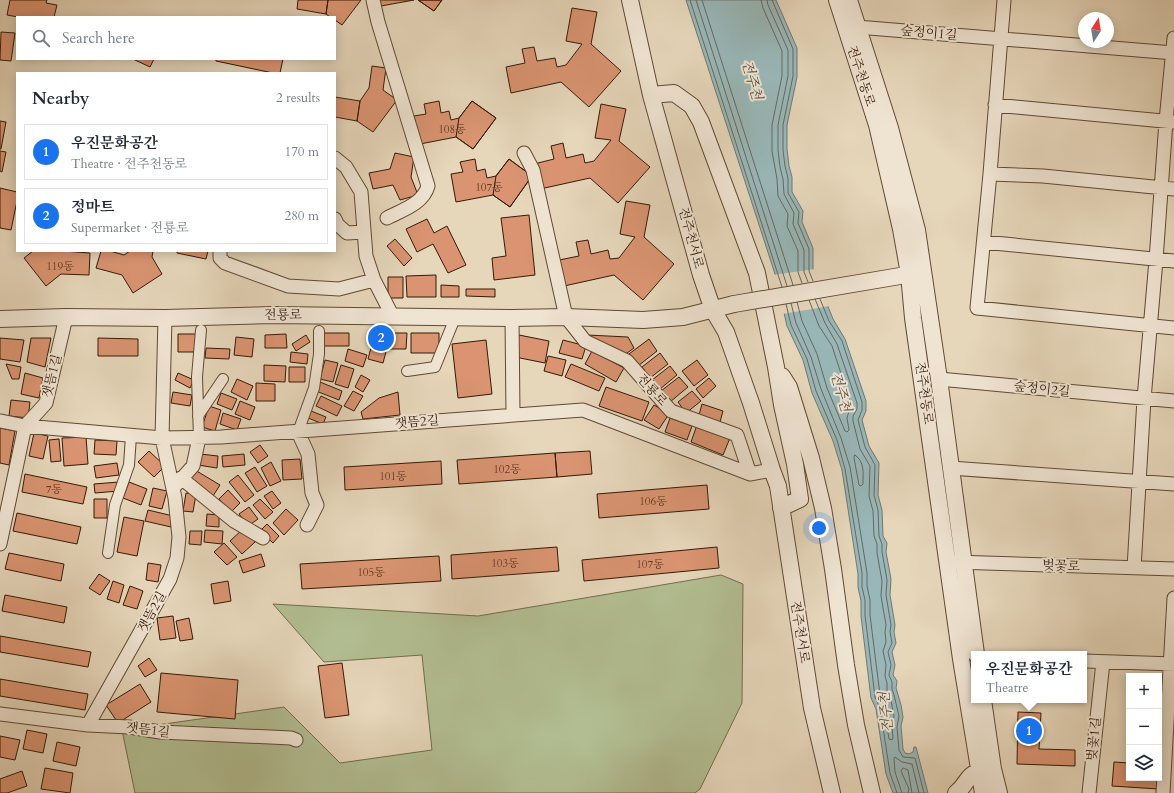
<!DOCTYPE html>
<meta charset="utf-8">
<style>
body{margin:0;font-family:Cardo,"Noto Serif KR",serif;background:#f6f6f7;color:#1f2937}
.controls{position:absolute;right:12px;bottom:12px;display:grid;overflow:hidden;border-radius:0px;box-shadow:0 2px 10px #0003}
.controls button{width:36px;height:36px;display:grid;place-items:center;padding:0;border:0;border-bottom:1px solid #e0e1e3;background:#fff;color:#1f2937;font:20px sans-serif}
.compass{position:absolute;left:1078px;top:12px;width:36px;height:36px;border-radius:50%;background:#fff;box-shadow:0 2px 10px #0003;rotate:12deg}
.you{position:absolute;left:819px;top:528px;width:14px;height:14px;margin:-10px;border:3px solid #fff;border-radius:50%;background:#1a73e8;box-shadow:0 0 0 6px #1a73e833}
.badge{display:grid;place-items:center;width:26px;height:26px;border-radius:50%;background:#1a73e8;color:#fff;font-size:13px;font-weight:700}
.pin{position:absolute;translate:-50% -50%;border:2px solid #fff;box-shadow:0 1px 4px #0006}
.popup{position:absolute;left:971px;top:651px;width:116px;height:52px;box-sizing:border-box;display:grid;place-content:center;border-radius:0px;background:#fff;filter:drop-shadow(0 1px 3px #0005);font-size:13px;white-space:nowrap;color:#747a83}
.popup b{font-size:15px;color:#1f2937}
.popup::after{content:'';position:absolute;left:50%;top:100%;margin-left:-8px;border:8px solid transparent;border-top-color:#fff}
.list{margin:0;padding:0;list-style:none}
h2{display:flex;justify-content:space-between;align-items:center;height:52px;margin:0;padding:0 16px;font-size:17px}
h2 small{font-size:13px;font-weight:400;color:#747a83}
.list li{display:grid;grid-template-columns:26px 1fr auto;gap:12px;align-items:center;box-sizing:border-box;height:56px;margin:0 8px 8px;padding:0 8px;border:1px solid #e0e1e3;border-radius:0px}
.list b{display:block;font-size:15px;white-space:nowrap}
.list p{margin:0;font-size:13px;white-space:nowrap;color:#747a83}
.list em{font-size:13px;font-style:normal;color:#747a83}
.icon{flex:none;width:22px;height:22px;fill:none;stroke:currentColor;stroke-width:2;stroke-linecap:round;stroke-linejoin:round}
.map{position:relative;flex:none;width:1174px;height:793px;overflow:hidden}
.search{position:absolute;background:#fff;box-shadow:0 2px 10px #0003;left:16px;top:16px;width:320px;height:44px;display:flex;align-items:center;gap:10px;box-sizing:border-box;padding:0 14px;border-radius:0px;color:#747a83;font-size:15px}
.panel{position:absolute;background:#fff;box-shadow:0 2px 10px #0003;left:16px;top:72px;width:320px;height:180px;border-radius:0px}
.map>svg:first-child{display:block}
.green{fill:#b2be92;stroke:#736c4c}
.water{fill:#99b7b8;stroke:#717871}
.pier{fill:#e6d6ba}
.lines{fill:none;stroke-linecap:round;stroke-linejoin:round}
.shore{stroke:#666860;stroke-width:1}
.building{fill:#da9471;stroke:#341a07}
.pedestrian-casing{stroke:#604934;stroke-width:12}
.minor-casing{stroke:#604934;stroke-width:15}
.tertiary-casing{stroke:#604934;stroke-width:18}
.pedestrian{stroke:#efe4d2;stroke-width:10}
.minor{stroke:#efe4d2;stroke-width:13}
.tertiary{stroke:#efe4d2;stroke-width:16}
.tertiary-bridge-casing{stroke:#604934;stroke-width:18;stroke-linecap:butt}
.tertiary-bridge{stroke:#efe4d2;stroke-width:16}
.labels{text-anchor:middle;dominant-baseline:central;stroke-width:4;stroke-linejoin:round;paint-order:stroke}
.number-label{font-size:11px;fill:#5e3822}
.street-label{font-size:13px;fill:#341a07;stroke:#efe4d2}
.water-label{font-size:14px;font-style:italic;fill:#52493c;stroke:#efe4d2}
</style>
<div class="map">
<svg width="1174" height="793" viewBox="0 0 1174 793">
<rect width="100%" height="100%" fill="#e6d6ba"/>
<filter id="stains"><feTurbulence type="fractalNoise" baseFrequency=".005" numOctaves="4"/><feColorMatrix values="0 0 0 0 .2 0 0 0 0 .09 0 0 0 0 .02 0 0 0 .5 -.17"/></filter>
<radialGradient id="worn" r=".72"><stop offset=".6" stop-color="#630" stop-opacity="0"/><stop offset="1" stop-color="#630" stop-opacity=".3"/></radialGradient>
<path class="green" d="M721 575 743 584 742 703 700 789 695 793H135L122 730 284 707 340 763 432 750 422 655 324 662 273 604 478 616Z"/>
<path class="water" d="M686 0H776L797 48V77L787 125V149L789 166 792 177V192L803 211 802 222 813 248V270L833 319 845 339 866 401V411L862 420 869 446 879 463 878 495 882 510 883 536 887 543 886 552 891 579 890 595 895 625 894 632 896 643 892 652 895 665 893 675 897 681 896 688 901 705 903 717 901 726 903 749 905 753 909 754 913 752 914 747H916L928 793H893L886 774 876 709 871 698 861 616V601L858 587V574L842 470 833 441 812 393 803 360 787 326 776 277Z"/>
<path class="pier" d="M815 269 830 306 782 314 773 275Z"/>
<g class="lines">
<path class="shore" d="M690 0 782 287
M696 0 787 286
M702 0 793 285
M761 0 763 8 782 51V76L772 125V151L777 179 778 196 788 214 787 226 798 251V272L802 283
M767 0 768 5 788 50V76L778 125V150L780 167 783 179 784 194 794 213 793 224 804 250V272L808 282
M772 0 793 49V76L783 125V150L785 166 788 178V193L799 212 798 223 809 249V271L813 281
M820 299 829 321 842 341 862 402V410L858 420 865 447 875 465 874 495 878 510 879 536 882 544V552L887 580 886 595 891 625 890 632 892 643 888 652 891 665 889 675 892 682V689L894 695 899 716 897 727 899 750 903 757 915 758 924 793
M797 302 802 321 817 354 827 388 845 431 847 432 849 430 847 418 851 404 832 346 819 326 809 300
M791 303 796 323 811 357 821 389 841 438 850 467 867 573V586L870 600V615L880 695 884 707 889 739 892 740 893 738 892 726 894 716 890 696 887 691V683L885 676 886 665 883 651 886 642 885 632 886 625 881 596 882 581 877 553V544L874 536 873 511 869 496 870 466 860 449 853 421V416L857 409V403L837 344 825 323 815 299
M786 304 791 325 807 359 816 391 837 440 845 469 862 573V587L865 600V615L875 697 880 708 890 773 897 793
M855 455C865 462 863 473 863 484L861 486 859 485 854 458Z
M902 793 895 772 894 759 895 757 902 762 912 764 919 793
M908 793 909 789 901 771 903 768 908 770 912 793"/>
</g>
<path class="building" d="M10 0H47L46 3 57 5 54 17H18L7 15Z
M298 0H328L326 14 297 9Z
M328 0H361L342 25 335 20V17H330L326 14Z
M379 0H414L381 6Z
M418 0H442L434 11Z
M418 0H442L434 11Z
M572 8 597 12 591 44 621 71 589 107 561 82 511 93 506 67 525 63 522 49 534 47 537 61 555 58 557 67 566 65 582 44 566 41Z
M1 32 15 33 11 61 0 60Z
M133 59H154L150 67Z
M216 59H283L280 73H273L216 61Z
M372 66 386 68 383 90 397 100 373 132 357 121 360 101 369 88Z
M335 97 360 101 357 121 335 117Z
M439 101 441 113 449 111 451 120 459 118 472 101 496 118 473 149 456 137 420 144 414 116 426 114 424 104Z
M472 101 496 118 473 149 456 137 459 118Z
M601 104 626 109 619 141 650 167 618 203 590 178 540 189 534 164 554 159 551 146 563 143 566 158 583 154 585 163 594 161 611 140 595 138Z
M0 121 6 122 1 149H0Z
M0 151 6 152 2 172 0 171Z
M395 153 414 157 411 177 418 195 400 200 393 185 373 189 369 173 390 169Z
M475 159 477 171 485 169 487 178 496 176 509 159 532 176 510 207 493 195 456 202 451 174 463 172 460 162Z
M509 159 532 176 510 207 493 195 496 176Z
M0 188 17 192V201L11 230 0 228Z
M626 201 650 205 644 237 674 264 643 300 614 275 564 286 559 260 579 256 576 242 588 240 591 254 608 250 610 259 619 258 635 237 620 234Z
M529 215 535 275 494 280 492 258 506 256 501 218Z
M427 219 434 233 447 226 466 265 448 273 433 244 417 252 406 229Z
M395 239 412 258 404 266 387 246Z
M33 251H63L90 253 89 275 61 274 46 286 24 258Z
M101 251H110L124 255 130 251H153L152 257 162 274 133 293 122 275 96 268Z
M177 251H208L206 259 177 253Z
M436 275V297H407L406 276Z
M388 277H403V298H388Z
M441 285 459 286V297H441Z
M466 289H495V297L466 296Z
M323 333H349V346H323Z
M368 333H385V342H368Z
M388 333H407L406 349H388Z
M411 333H439V353H411Z
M178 334H198L197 352H178Z
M286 334 287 348H265V335Z
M306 335 310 342 296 351 292 344Z
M519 335 549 341 545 363 515 357Z
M587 335 628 337 634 348 623 356Z
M236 337 254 339 252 357 234 355Z
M0 338 24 340 20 362 0 359Z
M31 338H51L45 367 27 362Z
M98 338 138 339V356H98Z
M649 339 657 351 638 366 629 354Z
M486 340 492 394 458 398 452 344Z
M563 340 586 346 582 359 559 353Z
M372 344 387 348 383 363 368 359Z
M206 348 230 349 229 359 205 358Z
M348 349 367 355 363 367 345 361Z
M592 351 624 368 616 382 585 364Z
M291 352 308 354 307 364 290 362Z
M660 353 668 364 650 378 642 367Z
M548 356 566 360 562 376 544 371Z
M325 360 338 363 333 382 320 379Z
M697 360 708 375 694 386 682 371Z
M6 364 21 367 19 379H12Z
M571 364 605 378 599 391 565 377Z
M264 365 286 366 285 382 264 381Z
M341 365 354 369 348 388 335 384Z
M670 366 677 375 660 389 652 380Z
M289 367H305V382H289Z
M25 373 43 378 39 398 21 394Z
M178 373 194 380 190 388 175 380Z
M361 375 370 380 363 392 355 387Z
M679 377 688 387 670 402 661 391Z
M709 378 716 386 703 398 696 389Z
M237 379 253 386 247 400 231 392Z
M320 382 342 391 339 400 316 391Z
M256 383 275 384V401H256Z
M606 387 649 402 642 421 599 406Z
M353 391 363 396 354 411 344 406Z
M692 391 701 401 686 413 678 402Z
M173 392 192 395 190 406 171 403Z
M398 392 400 415 363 419 361 412 379 398Z
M221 393 237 399 232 410 217 404Z
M321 396 342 406 337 416 316 406Z
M11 400 30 402 28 418 9 416Z
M240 401 255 407 250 420 235 414Z
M702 404 723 411 720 422 699 415Z
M654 405 669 414 659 429 644 420Z
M209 406 221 410 215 431 202 427Z
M311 411 326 417 323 424 308 418Z
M223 413 241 419 237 430 220 424Z
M670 418 692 426 687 440 665 432Z
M697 425 730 438 723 455 691 442Z
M0 428 15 431 9 465 0 463Z
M34 433 48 436 43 459 29 456Z
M86 437 88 464 64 466 62 438Z
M59 439 61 461 51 462 49 440Z
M95 440 117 441 116 455 94 454Z
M260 445 268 456 258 463 250 452Z
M149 451 165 466 154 477 138 462Z
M590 451 592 474 557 477 555 453Z
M555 453 557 477 459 484 457 460Z
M200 454 218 456 217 468 198 465Z
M244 454 245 465 223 467 222 456Z
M300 459 302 479 283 480 282 460Z
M441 461 442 484 345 490 344 467Z
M271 462 281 481 270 486 261 468Z
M117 463 119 475 96 478 94 466Z
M255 467 267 486 257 492 245 473Z
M195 470 220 485 213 496 188 481Z
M25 474 87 487 83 504 22 492Z
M238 475 254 495 245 502 229 482Z
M119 482V491L95 493 94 484Z
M129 482 147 489 141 505 123 498Z
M707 485 709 509 599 518 597 494Z
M153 488 167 491 162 509 149 506Z
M228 490 240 503 231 512 219 499Z
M272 491 281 503 273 509 264 496Z
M186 493 196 494 193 512 183 511Z
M94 499H107V518H94Z
M260 499 273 512 265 519 253 505Z
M249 507 258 519 248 526 239 514Z
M286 509 298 520 284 535 273 523Z
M148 510 173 516 171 527 145 521Z
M17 513 81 527 77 544 13 531Z
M207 514 219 515V527L206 526Z
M124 517 144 521 137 556 117 552Z
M267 524 279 536 273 543 260 531Z
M243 529 255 542 242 554 230 541Z
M205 530 223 531 222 544 204 542Z
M190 531H202L201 545 189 544Z
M224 543 237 557 227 565 214 552Z
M557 547 559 571 452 579 451 555Z
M717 547 719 568 584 581 582 560Z
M9 553 64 564 61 581 5 569Z
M261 554 265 566 243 573 239 561Z
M439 556 441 581 302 589 300 564Z
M148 563 161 565 158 582 146 580Z
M99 574 110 581 100 595 89 588Z
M113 581 124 585 119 603 107 599Z
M228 581 231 601 214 604 211 584Z
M130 586 143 591 137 609 123 605Z
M5 595 67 607 64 623 2 611Z
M173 616 176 638 160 640 157 618Z
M189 618 193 639 180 641 176 621Z
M0 636 91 652 88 667 0 652Z
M149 658 157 670 145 677 138 666Z
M342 663 349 715 325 718 318 666Z
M161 673 238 680 235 719 157 712Z
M0 679 88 694 85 710 0 696Z
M140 684 151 702 118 723 106 705Z
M1018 712 1041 713 1039 749 1075 750V766L1017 764Z
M27 730 47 734 43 753 23 749Z
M0 736 20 740 15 760 0 757Z
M57 742 80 747 76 766 53 761Z
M1114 762 1129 763V778H1159V789L1112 786Z
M45 768 73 773 70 793 41 789Z
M22 771 27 786 7 793H0V779Z"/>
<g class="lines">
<g class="pedestrian-casing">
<path id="pedestrian" d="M407 371 435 367 455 318
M198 416 223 379
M298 432 314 388 319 354V331
M199 438 197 377 201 330
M108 553 115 505 129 465 131 436"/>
</g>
<g class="minor-casing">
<path id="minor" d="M373 0 378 22 428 186C423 204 402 210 387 218
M1004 0 990 174 977 308 1174 328
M857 27 1174 53
M995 105 1174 122
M524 153 533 170 566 317 585 341 627 361 671 411 737 435 750 474
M335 158 346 167 361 192 366 256 374 280 393 317
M990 174 1043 176 1174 189
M335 219 337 224 347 233 364 232
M984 242 1174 261
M220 251V258L225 263 288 286 339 289 374 280
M512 318 513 414
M939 379 1174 401
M1 421 25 426 162 438 221 437 583 410 750 474 772 470
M298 432 308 454 312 493 317 505 307 525
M950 468 1174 484
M181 478 234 521 263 538
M176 485 193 466 199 438
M0 544 25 426 46 403 66 317
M954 562 1174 569
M1134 568 1144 399 1156 260 1166 121 1174 38
M1084 661 1174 664
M0 714 88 725 129 727 160 732 291 738 296 740
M88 725 170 579 177 558 179 537 175 498 162 438 165 318
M1089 793 1103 662
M1163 793 1174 598"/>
</g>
<g class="tertiary-casing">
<path id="tertiary" d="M630 0 651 95 701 275 713 310 726 332 751 403 772 470 778 486 812 708 832 793
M837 0 877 125 901 229 909 274 913 318 961 659 983 793
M849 0 890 128 917 230 939 379 976 654
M651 95 674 93 692 106 701 122 757 273 776 367 782 405 795 464 800 499 781 508
M0 319 66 317 165 318 275 315 512 318 566 317 643 320 683 317 734 304
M782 376 789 387 811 458 823 508 833 569 846 665 856 725 872 793
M983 700 993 769 999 793
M956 793C967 785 965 777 978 771"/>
</g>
<use href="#pedestrian" class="pedestrian"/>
<use href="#minor" class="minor"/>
<use href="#tertiary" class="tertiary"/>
<g class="tertiary-bridge-casing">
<path id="tertiary-bridge" d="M734 304 900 276"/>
</g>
<use href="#tertiary-bridge" class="tertiary-bridge"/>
</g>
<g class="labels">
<g class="number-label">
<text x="452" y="129">108동</text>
<text x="489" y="187">107동</text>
<text x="60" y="266">119동</text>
<text x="507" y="469">102동</text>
<text x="393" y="476">101동</text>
<text x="54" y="489">7동</text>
<text x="653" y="501">106동</text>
<text x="505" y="563">103동</text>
<text x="650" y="564">107동</text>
<text x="371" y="572">105동</text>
</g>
<g class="street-label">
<text transform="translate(929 33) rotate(5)">숲정이1길</text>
<text transform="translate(861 76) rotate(72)">전주천동로</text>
<text transform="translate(691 238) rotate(75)">전주천서로</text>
<text x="283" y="315">전룡로</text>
<text transform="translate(52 376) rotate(-76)">잿뜸1길</text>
<text transform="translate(1042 389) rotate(6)">숲정이2길</text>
<text transform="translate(652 390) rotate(48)">전룡로</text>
<text transform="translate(924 393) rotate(82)">전주천동로</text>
<text transform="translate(417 422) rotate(-5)">잿뜸2길</text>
<text transform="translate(1061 566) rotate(2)">벚꽃로</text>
<text transform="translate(152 612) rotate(-61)">잿뜸2길</text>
<text transform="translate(800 632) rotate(81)">전주천서로</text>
<text transform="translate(148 730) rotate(7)">잿뜸1길</text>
<text transform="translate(1094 739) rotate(-84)">벚꽃1길</text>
</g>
<g class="water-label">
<text transform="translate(752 80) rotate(74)">전주천</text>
<text transform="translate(841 392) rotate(74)">전주천</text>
<text transform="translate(886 712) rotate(-96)">전주천</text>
</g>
</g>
<rect width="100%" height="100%" filter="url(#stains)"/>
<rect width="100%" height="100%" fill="url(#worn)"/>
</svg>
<div class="controls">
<button>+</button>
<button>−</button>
<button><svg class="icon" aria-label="layers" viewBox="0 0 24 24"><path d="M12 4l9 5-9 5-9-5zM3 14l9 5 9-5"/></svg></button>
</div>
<svg class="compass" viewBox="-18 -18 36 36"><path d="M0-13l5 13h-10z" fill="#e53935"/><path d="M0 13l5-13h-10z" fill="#747a83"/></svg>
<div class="you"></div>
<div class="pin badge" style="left:1029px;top:731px">1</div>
<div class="popup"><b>우진문화공간</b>Theatre</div>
<div class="pin badge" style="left:381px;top:338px">2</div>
<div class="search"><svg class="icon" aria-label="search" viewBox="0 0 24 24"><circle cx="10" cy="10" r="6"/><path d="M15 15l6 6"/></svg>Search here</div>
<section class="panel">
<h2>Nearby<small>2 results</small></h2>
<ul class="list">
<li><span class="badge">1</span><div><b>우진문화공간</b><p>Theatre · 전주천동로</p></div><em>170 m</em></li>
<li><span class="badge">2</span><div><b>정마트</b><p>Supermarket · 전룡로</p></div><em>280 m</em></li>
</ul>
</section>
</div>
